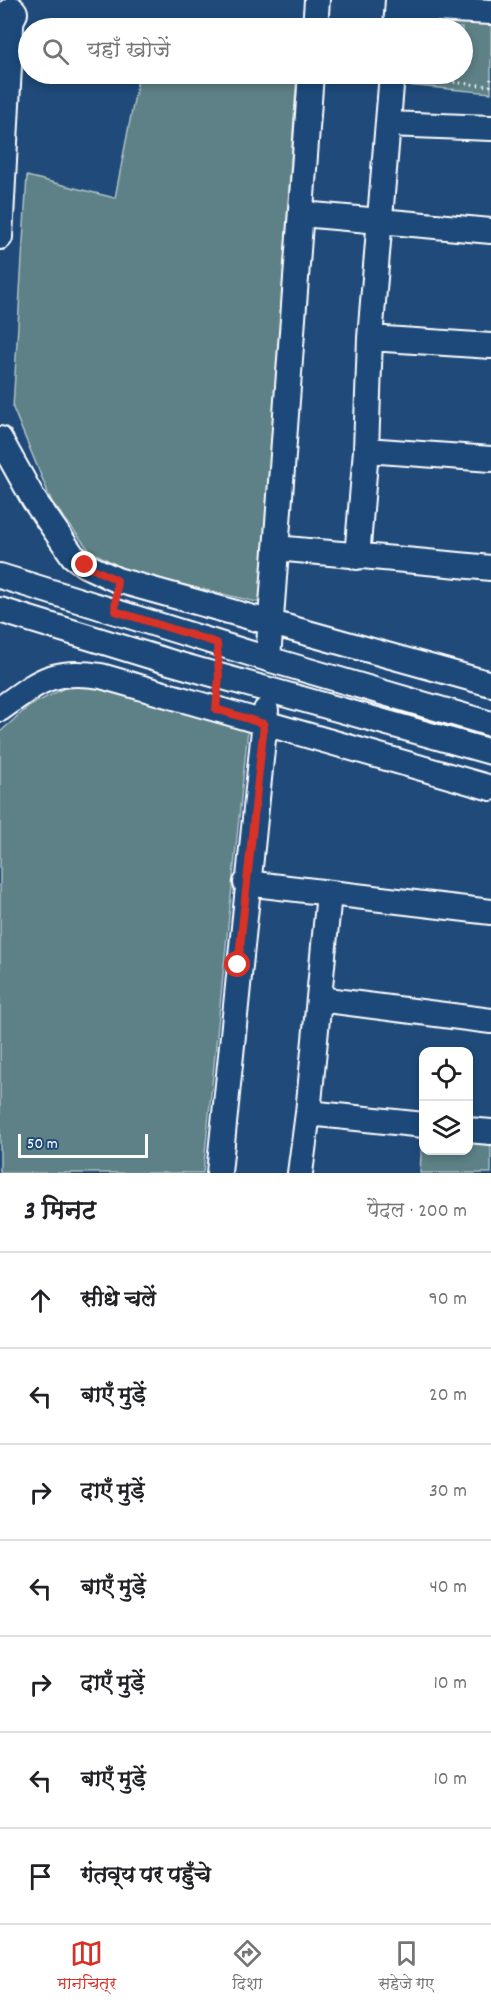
<!DOCTYPE html>
<html lang="hi">
<meta charset="utf-8">
<style>
body{margin:0;font-family:Dekko,"Playpen Sans Deva",sans-serif;background:#f2f2f2;color:#202124}
.controls{position:absolute;right:18px;bottom:18px;display:grid;overflow:hidden;border-radius:12px;box-shadow:0 3px 9px #0003}
.controls button{width:54px;height:54px;display:grid;place-items:center;padding:0;border:0;border-bottom:2px solid #e0e0e0;background:#fff;color:#202124;font:30px sans-serif}
.scale{position:absolute;left:18px;bottom:15px;width:130px;box-sizing:border-box;padding-left:6px;border:3px solid #fff;border-top:0;font-size:16px;line-height:21px;white-space:nowrap;color:#fff;-webkit-text-stroke:4px #1f4a7a;paint-order:stroke}
.stop{position:absolute;width:18px;height:18px;margin:-14px;border:4px solid #d93025;border-radius:50%;background:#fff}
.stop.end{background:#d93025;border-color:#fff;box-shadow:0 2px 6px #0008}
.list{margin:0;padding:0;list-style:none}
h2{display:flex;justify-content:space-between;align-items:center;height:78px;margin:0;padding:0 24px;font-size:26px}
h2 small{font-size:20px;font-weight:400;color:#757577}
.list li{display:grid;grid-template-columns:39px 1fr auto;gap:18px;align-items:center;box-sizing:border-box;height:96px;padding:0 24px;border-top:2px solid #e0e0e0}
.list b{display:block;font-size:22px;white-space:nowrap}
.list em{font-size:20px;font-style:normal;color:#757577}
.icon{flex:none;width:33px;height:33px;fill:none;stroke:currentColor;stroke-width:2;stroke-linecap:round;stroke-linejoin:round}
.map{position:relative;flex:none;width:491px;height:1173px;overflow:hidden}
.search{position:absolute;background:#fff;box-shadow:0 3px 9px #0003;left:18px;right:18px;top:18px;height:66px;display:flex;align-items:center;gap:15px;box-sizing:border-box;padding:0 21px;border-radius:33px;color:#757577;font-size:22px}
.sheet{height:750px;background:#fff}
nav{display:flex;justify-content:space-around;align-items:center;box-sizing:border-box;height:84px;border-top:2px solid #e0e0e0;background:#fff;font-size:16px;color:#757577}
nav a{display:grid;justify-items:center;gap:3px}
nav .on{color:#d93025}
.map>svg:first-child{display:block}
.green{fill:#5d8186;stroke:#aec0c2;stroke-width:1.5}
.lines{fill:none;stroke-linecap:round;stroke-linejoin:round}
.minor-casing{stroke:#fff;stroke-width:28}
.major-casing{stroke:#fff;stroke-width:34}
.path{stroke:#fff;stroke-width:3;stroke-dasharray:1.5 4.5;stroke-linecap:butt}
.minor{stroke:#1f4a7a;stroke-width:24}
.major{stroke:#1f4a7a;stroke-width:30}
.route{stroke:#d93025;stroke-width:8}
</style>
<div class="map">
<svg width="491" height="1173" viewBox="0 0 491 1173">
<rect width="100%" height="100%" fill="#1f4a7a"/>
<filter id="ink" filterUnits="userSpaceOnUse"><feTurbulence type="fractalNoise" baseFrequency=".0167" numOctaves="2"/><feDisplacementMap in="SourceGraphic" scale="12" xChannelSelector="R" yChannelSelector="G"/><feConvolveMatrix kernelMatrix="1 2 1 2 8 2 1 2 1" color-interpolation-filters="sRGB"/></filter>
<g filter="url(#ink)">
<path class="green" d="M410 11 491 20V93L407 85V74H462V28H410Z
M139 74H297L261 603 129 572 89 550 52 502 13 408 27 176 115 198Z
M74 683 99 686 248 729 203 1173H0V732L29 706Z
M422 1136 424 1150H468L469 1141 491 1143V1173H420Z"/>
<g class="lines">
<g class="minor-casing">
<path id="minor" d="M398 7 491 12
M315 28 317 0
M396 28 398 0
M388 124 491 128
M302 214 491 231
M0 237 12 9
M370 338 491 346
M0 439 34 500 73 556 85 565 117 580 491 684
M366 450 491 459
M276 548 491 568
M357 557 366 450 370 338 392 74
M0 576 268 659 491 724
M0 610 173 663 491 752
M268 659 311 74
M0 709C38 682 52 668 101 676L491 788
M246 883 491 912
M319 999 491 1021
M308 1113 424 1125
M468 1130 491 1132
M219 1173 266 710
M300 1173 308 1113 329 893"/>
</g>
<g class="major-casing">
<path id="major" d="M0 32 12 13"/>
</g>
<path class="path" d="M412 78 490 86 491 77"/>
<use href="#minor" class="minor"/>
<use href="#major" class="major"/>
</g>
</g>
<g class="lines" filter="url(#ink)">
<path class="route" d="M85 565 117 580 115 611 217 643 219 677 216 709 264 724 238 965"/>
</g>
</svg>
<div class="controls">
<button><svg class="icon" aria-label="locate" viewBox="0 0 24 24"><circle cx="12" cy="12" r="6"/><path d="M12 2v4M12 18v4M2 12h4M18 12h4"/></svg></button>
<button><svg class="icon" aria-label="layers" viewBox="0 0 24 24"><path d="M12 4l9 5-9 5-9-5zM3 14l9 5 9-5"/></svg></button>
</div>
<div class="scale">50 m</div>
<div class="stop" style="left:238px;top:965px"></div>
<div class="stop end" style="left:85px;top:565px"></div>
<div class="search"><svg class="icon" aria-label="search" viewBox="0 0 24 24"><circle cx="10" cy="10" r="6"/><path d="M15 15l6 6"/></svg>यहाँ खोजें</div>
</div>
<section class="sheet">
<h2>3 मिनट<small>पैदल · 200 m</small></h2>
<ul class="list">
<li><svg class="icon" aria-label="ahead" viewBox="0 0 24 24"><path d="M12 20V5M6 11l6-6 6 6"/></svg><div><b>सीधे चलें</b></div><em>90 m</em></li>
<li><svg class="icon" aria-label="left" viewBox="0 0 24 24"><path d="M17 20v-9H6M10 6l-5 5 5 5"/></svg><div><b>बाएँ मुड़ें</b></div><em>20 m</em></li>
<li><svg class="icon" aria-label="right" viewBox="0 0 24 24"><path d="M7 20v-9h11M14 6l5 5-5 5"/></svg><div><b>दाएँ मुड़ें</b></div><em>30 m</em></li>
<li><svg class="icon" aria-label="left" viewBox="0 0 24 24"><path d="M17 20v-9H6M10 6l-5 5 5 5"/></svg><div><b>बाएँ मुड़ें</b></div><em>40 m</em></li>
<li><svg class="icon" aria-label="right" viewBox="0 0 24 24"><path d="M7 20v-9h11M14 6l5 5-5 5"/></svg><div><b>दाएँ मुड़ें</b></div><em>10 m</em></li>
<li><svg class="icon" aria-label="left" viewBox="0 0 24 24"><path d="M17 20v-9H6M10 6l-5 5 5 5"/></svg><div><b>बाएँ मुड़ें</b></div><em>10 m</em></li>
<li><svg class="icon" aria-label="arrive" viewBox="0 0 24 24"><path d="M6 21V4h12l-3 4 3 4H6"/></svg><div><b>गंतव्य पर पहुँचे</b></div></li>
</ul>
</section>
<nav>
<a class="on"><svg class="icon" aria-label="map" viewBox="0 0 24 24"><path d="M3 6l6-2 6 2 6-2v14l-6 2-6-2-6 2zM9 4v14M15 6v14"/></svg>मानचित्र</a>
<a><svg class="icon" aria-label="directions" viewBox="0 0 24 24"><path d="M12 3l9 9-9 9-9-9zM9 14v-3h6M13 9l2 2-2 2"/></svg>दिशा</a>
<a><svg class="icon" aria-label="saved" viewBox="0 0 24 24"><path d="M7 4h10v16l-5-4-5 4z"/></svg>सहेजे गए</a>
</nav>
